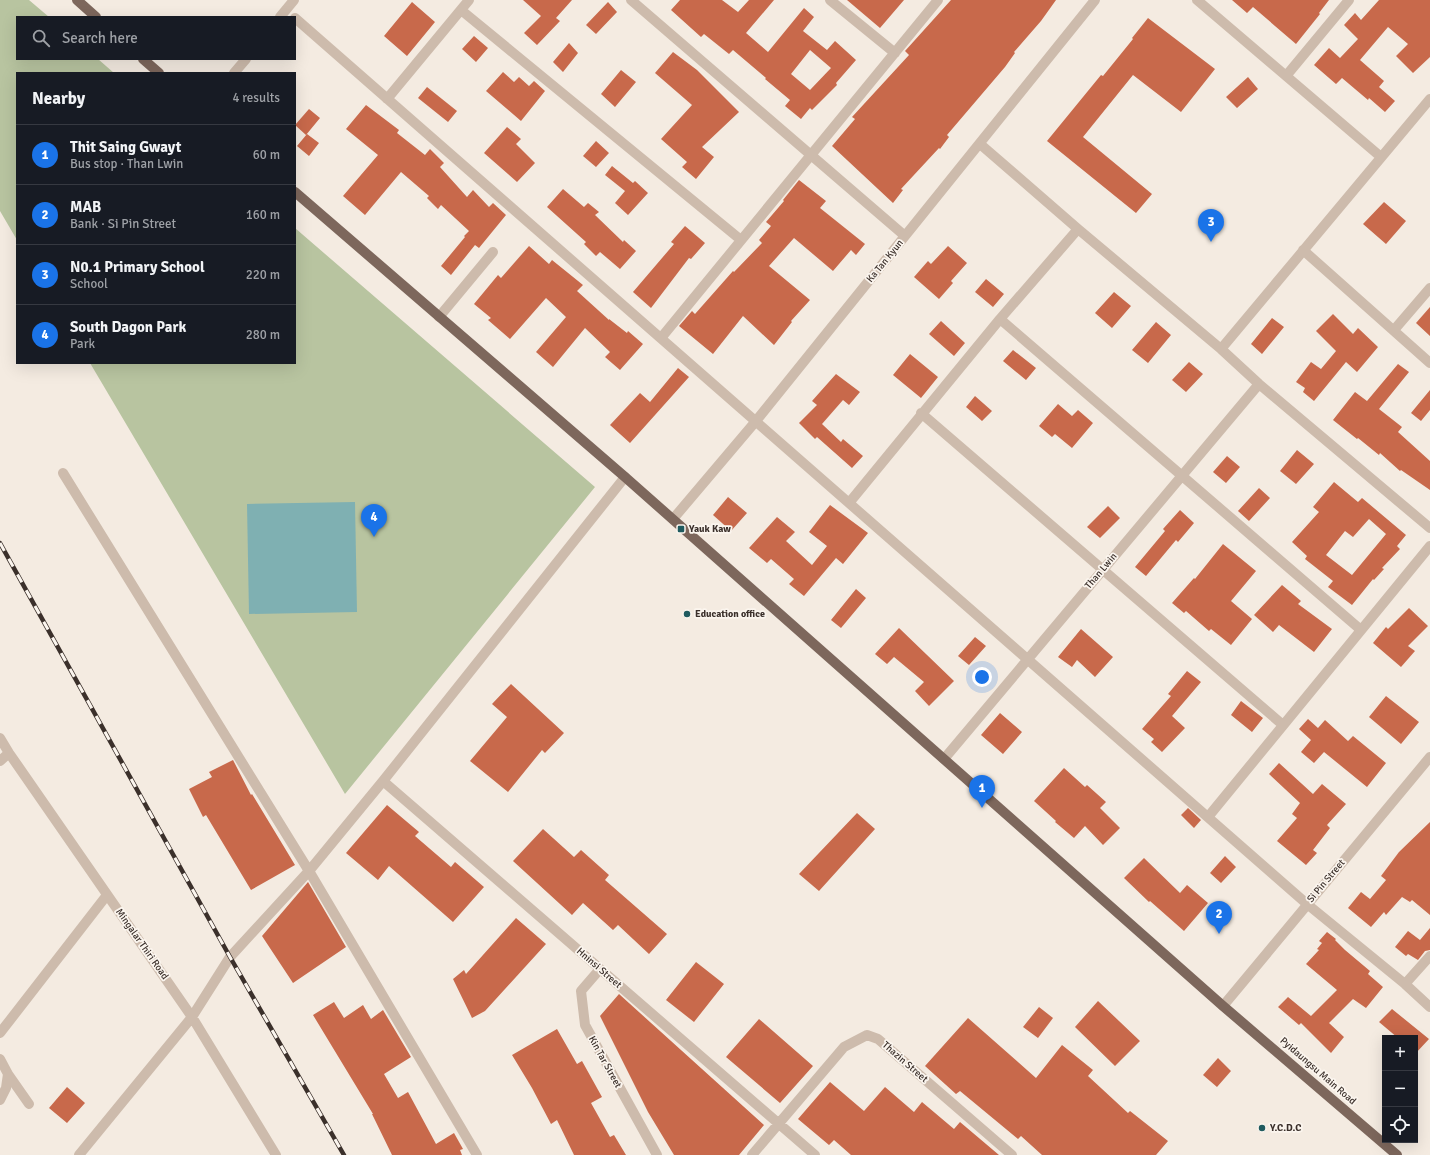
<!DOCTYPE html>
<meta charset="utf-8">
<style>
body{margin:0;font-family:Signika,sans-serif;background:#242831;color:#f1f3f6}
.controls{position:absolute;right:12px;bottom:12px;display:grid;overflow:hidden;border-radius:0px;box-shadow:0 4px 16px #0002}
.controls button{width:36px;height:36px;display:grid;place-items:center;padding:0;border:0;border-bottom:1px solid #363941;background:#171b24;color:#f1f3f6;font:20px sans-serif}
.you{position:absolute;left:982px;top:677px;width:14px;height:14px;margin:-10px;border:3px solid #fff;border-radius:50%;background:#1a73e8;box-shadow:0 0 0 6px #1a73e833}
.badge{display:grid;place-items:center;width:26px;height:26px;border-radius:50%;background:#1a73e8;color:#fff;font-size:13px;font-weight:700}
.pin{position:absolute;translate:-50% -33px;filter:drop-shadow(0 1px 2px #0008)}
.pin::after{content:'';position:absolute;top:21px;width:14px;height:12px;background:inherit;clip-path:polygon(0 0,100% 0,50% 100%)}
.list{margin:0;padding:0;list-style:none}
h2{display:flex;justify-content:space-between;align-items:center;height:52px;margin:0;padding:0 16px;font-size:17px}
h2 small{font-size:13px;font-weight:400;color:#9ea1a6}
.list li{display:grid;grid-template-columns:26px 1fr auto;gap:12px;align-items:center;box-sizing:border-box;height:60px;padding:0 16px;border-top:1px solid #363941}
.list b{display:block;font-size:15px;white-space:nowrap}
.list p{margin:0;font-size:13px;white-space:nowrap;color:#9ea1a6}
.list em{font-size:13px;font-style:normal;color:#9ea1a6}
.icon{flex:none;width:22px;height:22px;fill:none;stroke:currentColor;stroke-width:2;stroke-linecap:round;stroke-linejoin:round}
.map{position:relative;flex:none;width:1430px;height:1155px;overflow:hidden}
.search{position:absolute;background:#171b24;box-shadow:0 4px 16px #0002;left:16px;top:16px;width:280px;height:44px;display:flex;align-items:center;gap:10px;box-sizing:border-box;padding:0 14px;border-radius:0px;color:#9ea1a6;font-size:15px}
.panel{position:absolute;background:#171b24;box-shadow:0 4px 16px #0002;left:16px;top:72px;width:280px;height:292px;border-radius:0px}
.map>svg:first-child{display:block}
.green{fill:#b8c4a0}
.water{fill:#7fb0b2}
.building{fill:#c8694b;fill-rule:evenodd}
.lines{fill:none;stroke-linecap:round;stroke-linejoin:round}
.minor{stroke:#cdbbac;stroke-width:10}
.major{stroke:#7d675c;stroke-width:10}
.rail-casing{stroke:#3b302b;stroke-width:4.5}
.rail{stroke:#fbf5ee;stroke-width:3;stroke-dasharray:9;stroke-linecap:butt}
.poi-dot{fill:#1f5a5e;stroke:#fbf5ee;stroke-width:1.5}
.labels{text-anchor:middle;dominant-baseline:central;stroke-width:3.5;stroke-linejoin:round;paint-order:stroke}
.street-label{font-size:10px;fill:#3b302b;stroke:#fbf5ee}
.poi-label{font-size:10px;font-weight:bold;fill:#3b302b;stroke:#fbf5ee;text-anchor:start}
</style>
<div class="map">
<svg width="1430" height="1155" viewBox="0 0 1430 1155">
<rect width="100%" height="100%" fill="#f4ebe1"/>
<path class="green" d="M0 0H29L49 17H17V59H98L114 73H17V240L0 211Z
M295 228 595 487 345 794 90 363H295Z"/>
<path class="water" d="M355 502 357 612 249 614 247 504Z"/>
<path class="building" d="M523 0H572L556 18 560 21 537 45 524 33 541 16Z
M680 0H722L738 12 749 0H774L746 33 768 52 804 8 814 17 803 31 827 50 835 41 856 60 836 83 837 85 812 110 810 108 801 119 785 106 790 100 765 79 766 78 733 50 729 54 704 34 701 37 671 10ZM810 50 831 68 810 90 791 74Z
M847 0H904L880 28Z
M951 0H1056L1041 21 1014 52 1015 53 1005 67 947 135 949 137 940 149 939 148 901 189 903 190 893 203 832 146 855 119 852 117 909 55 905 51Z
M1232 0H1329L1319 13 1320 14 1296 44 1253 7 1247 13Z
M1379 0H1430V57L1413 73 1396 56 1408 44 1388 27 1360 60 1384 81 1379 87 1395 101 1385 112 1369 98 1368 100 1342 78 1336 84 1314 65 1329 48 1340 58 1358 39 1344 25 1355 13 1361 20Z
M412 2 435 22 407 56 384 36Z
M608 2 617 12 596 34 586 25Z
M1148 18 1215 69 1181 112 1133 75 1083 137 1152 194 1136 213 1047 141 1101 75 1103 76 1133 39 1132 38Z
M474 36 488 48 476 62 462 49Z
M569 43 578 53 563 72 553 62Z
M673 52 697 70 739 112 702 147 714 157 696 179 682 167 687 162 661 139 692 105 655 73Z
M621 70 636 82 615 107 601 94Z
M503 72 514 82 519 77 529 86 534 81 545 91 521 121 486 91Z
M1248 77 1258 89 1237 108 1226 97Z
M427 87 457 111 448 122 418 98Z
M366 105 399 130 397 133 425 155 430 149 444 163 440 167 467 197 473 190 489 207 493 203 506 215 479 248 475 245 451 275 441 266 465 237 464 236 469 231 441 205 438 209 427 198 429 196 401 172 365 215 343 196 378 155 346 129Z
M309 109 320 118 306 135 295 125Z
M507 127 521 139 516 144 535 163 517 182 484 153Z
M307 134 319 143 309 156 297 146Z
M596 141 609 153 596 167 583 156Z
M612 166 633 183 635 181 648 193 628 215 615 203 625 191 605 175Z
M799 180 826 201 820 208 865 244 856 255 851 250 833 271 794 238 769 266 810 300 791 321 792 322 774 345 743 316 713 354 679 326 692 311 695 314 733 271 734 272 762 243 759 240 771 226 766 222 784 201 783 200Z
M563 189 584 207 588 203 599 212 595 215 623 242 624 240 636 251 620 269 600 252 596 256 584 244 586 242 547 207Z
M1384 202 1406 221 1386 244 1363 224Z
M685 226 705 243 691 259 689 258 651 308 633 292 674 244 671 242Z
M529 246 549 264 552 260 583 285 577 291 609 320V319L627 333 628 331 643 344 620 370 605 357 610 352 585 328 553 367 536 352 566 317 546 298 510 339 488 320 491 318 474 304 498 275 501 278Z
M948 246 967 263 951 281 953 283 939 299 914 277 928 261 931 264Z
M986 279 1004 294 993 307 975 292Z
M1114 292 1131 306 1112 328 1095 313Z
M1430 307V336L1416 323Z
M1333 314 1353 334 1358 328 1378 347 1357 372 1346 362 1314 401 1303 392 1305 388 1296 382 1311 362 1321 369 1336 351 1316 331Z
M1272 318 1284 327 1262 354 1251 344Z
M941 321 965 343 954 356 929 334Z
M1156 322 1171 335 1148 363 1132 350Z
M1013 350 1036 368 1026 380 1003 361Z
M910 354 938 377 921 398 893 375Z
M1189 362 1203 374 1186 392 1172 380Z
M1398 364 1409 372 1379 409 1402 427 1398 432 1430 461V490L1401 470 1400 471 1380 453 1379 455 1358 438 1357 439 1333 420 1355 392 1367 401Z
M678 368 689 377 630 443 610 425 640 393 650 402Z
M836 374 860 392 849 405 843 400 822 424 841 442 843 439 863 456 852 468 817 437 815 439 799 423 817 405 812 401Z
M1430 390V410L1421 421 1411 413Z
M975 396 992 411 982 421 966 407Z
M1058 404 1072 416 1078 410 1093 423 1072 448 1055 434 1052 437 1039 426Z
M1297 450 1314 464 1296 484 1280 471Z
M1227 456 1240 467 1226 483 1213 472Z
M1334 482 1358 502 1362 498 1406 535 1397 546 1400 549 1382 568 1384 569 1374 580 1373 579 1352 605 1328 587 1333 581 1305 559 1307 556 1292 542 1319 512 1313 507ZM1369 519 1386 534 1352 575 1326 555 1345 531 1353 537Z
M1259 488 1270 498 1249 521 1238 511Z
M728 497 747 513 731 531 713 515Z
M830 505 868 533 843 564 836 558 804 596 789 584 794 579 771 559 767 563 749 548 777 517 795 532 786 541 812 565 827 546 809 532Z
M1108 506 1120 518 1100 538 1087 527Z
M1180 510 1194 523 1178 542 1176 540 1146 576 1135 567 1165 531 1163 529Z
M1223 544 1256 571 1231 601 1252 619 1231 645 1211 629 1209 631 1186 611 1184 613 1172 603 1194 578 1195 579Z
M1282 585 1301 601 1298 604 1332 629 1314 652 1279 625 1273 632 1254 615Z
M856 589 866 598 841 628 831 620Z
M1409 608 1428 626 1408 646 1415 651 1401 667 1373 643 1386 627 1388 629Z
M899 628 954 681 929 706 915 691 924 682 894 657 887 664 875 654Z
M1081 629 1113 657 1095 677 1077 660 1072 667 1058 657Z
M975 637 986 646 969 665 958 656Z
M1187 671 1201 682 1172 716 1185 728 1162 752 1151 742 1154 739 1142 729 1171 696 1168 694Z
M511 684 564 733 545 753 542 750 508 792 470 761 507 717 492 704Z
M1386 696 1419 722 1401 744 1369 717Z
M1241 701 1263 718 1252 732 1231 715Z
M1000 713 1022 732 1003 754 981 735Z
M1308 719 1318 728 1325 720 1348 741 1353 736 1386 763 1367 787 1324 752 1314 763 1301 752 1311 740 1299 729Z
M233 760 251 795 252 794 295 865 251 890 206 815 203 817 189 789 212 777 209 772Z
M1279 763 1313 794 1322 784 1346 804 1327 825 1330 828 1313 850 1317 853 1306 865 1277 841 1297 818 1292 814 1300 803 1269 774Z
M1064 768 1085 787 1087 785 1106 802 1100 808 1120 828 1103 845 1085 826 1074 838 1055 822 1056 821 1034 801Z
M387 805 419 832 415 836 451 867 455 862 484 887 453 922 389 866 378 880 346 853Z
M1188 808 1201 820 1194 828 1181 815Z
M857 813 875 829 819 891 799 874Z
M1430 822V915L1412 900 1410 902 1402 897 1386 915 1384 912 1371 927 1348 908 1361 892 1370 899 1386 880 1381 876 1399 852Z
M543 829 574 857 581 850 609 875 605 880 667 934 649 954 618 925 613 930 583 903 572 915 513 861Z
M1225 856 1236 867 1221 883 1210 873Z
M1144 858 1180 893 1187 885 1208 903 1184 931 1150 901 1149 902 1124 878Z
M308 882 346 947 293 983 262 936Z
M516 918 546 944 485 1011 472 1018 453 979 464 970 466 974Z
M1430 928V950L1425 951 1418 960 1408 954 1406 956 1395 947 1408 931 1420 940Z
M1327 932 1336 939 1335 940 1345 950 1370 971 1368 974 1383 987 1366 1008 1353 999 1329 1023 1344 1037 1331 1053 1301 1023 1299 1025 1278 1007 1288 997 1311 1016 1337 990 1306 964 1319 950 1317 949 1322 943 1319 941Z
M696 962 724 984 694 1022 666 1000Z
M619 994 764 1125 739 1155H674L648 1112 600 1016Z
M1098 1001 1140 1041 1115 1066 1075 1027Z
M334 1002 344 1018 363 1005 371 1019 383 1010 411 1057 384 1074 398 1098 408 1092 436 1144 454 1133 463 1149 460 1150 462 1155H392L372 1114H373L313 1015Z
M1039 1007 1053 1018 1038 1038 1023 1027Z
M1392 1009 1429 1039 1415 1054V1038H1398L1379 1022Z
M968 1018 1036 1078 1062 1045 1093 1070 1088 1076 1128 1113 1130 1111 1168 1141 1156 1155H1042L1021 1136 1018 1139 960 1091 956 1094 925 1066Z
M759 1019 813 1066 780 1103 726 1057Z
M557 1029 577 1064 582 1061 602 1097 591 1103 610 1137 614 1135 626 1155H574L557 1120 551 1124 532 1088 512 1055Z
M1218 1058 1231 1071 1217 1087 1203 1075Z
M830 1082 864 1111 885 1087 914 1112 922 1102 954 1129 960 1122 999 1155H851L834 1140 829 1145 798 1119Z
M67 1087 85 1103 67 1123 49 1108Z"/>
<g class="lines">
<path class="minor" d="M631 0 905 236
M830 0 895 53
M1197 0 1381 157
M461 10 741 240
M280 17 294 0
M295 18 1307 904 1405 984 1430 1007
M234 73 246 59
M1286 76 1349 0
M387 99 469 0
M980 144 1078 229 1221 349 1259 384 1430 528
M1303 250 1430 363
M439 317 493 252
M1000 319 1361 630
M1394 330 1430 288
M661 338 938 0
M1221 349 1430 99
M921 413 1283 725
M63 473 309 871 477 1155
M849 503 1000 319 1078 229
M673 519 756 421 1095 0
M0 738 9 753 192 1017 276 1155
M944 759 1259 384
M0 761 9 753
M383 781 815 1155
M1208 817 1430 546
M600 969 581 991 585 1025 657 1155
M1405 984 1430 956
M1223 1006 1430 757
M0 1033 107 895
M0 1059 8 1074 29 1104
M0 1100 6 1088 8 1074
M79 1155 192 1017 230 957 309 871 383 781 625 477
M752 1155 844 1047 867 1035 878 1039 1012 1155"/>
<path class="major" d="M77 0 96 17
M143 59 159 73
M295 192 625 477 1223 1006 1397 1155"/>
<g class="rail-casing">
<path id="rail" d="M0 543 230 957 344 1155"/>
</g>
<use href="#rail" class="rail"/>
</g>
<g class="poi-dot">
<rect x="677" y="525" width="8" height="8" rx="2"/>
<circle cx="687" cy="614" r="4"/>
<circle cx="1262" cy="1128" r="4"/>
</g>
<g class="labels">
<g class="street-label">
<text transform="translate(885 261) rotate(-51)">Ka Tan Kyun</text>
<text transform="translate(1101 571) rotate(-50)">Than Lwin</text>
<text transform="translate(1326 881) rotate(-50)">Si Pin Street</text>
<text transform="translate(142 944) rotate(55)">Mingalar Thiri Road</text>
<text transform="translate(599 968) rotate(41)">Hninsi Street</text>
<text transform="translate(605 1062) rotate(61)">Kin Tar Street</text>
<text transform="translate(905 1062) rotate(41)">Thazin Street</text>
<text transform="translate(1318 1071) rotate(41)">Pyidaungsu Main Road</text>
</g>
<g class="poi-label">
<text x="689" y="529">Yauk Kaw</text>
<text x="695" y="614">Education office</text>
<text x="1270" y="1128">Y.C.D.C</text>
</g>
</g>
</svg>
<div class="controls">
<button>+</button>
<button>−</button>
<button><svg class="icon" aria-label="locate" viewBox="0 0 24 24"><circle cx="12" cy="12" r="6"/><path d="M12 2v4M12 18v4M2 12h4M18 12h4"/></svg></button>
</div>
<div class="you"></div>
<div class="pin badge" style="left:982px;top:808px">1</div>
<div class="pin badge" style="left:1219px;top:934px">2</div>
<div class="pin badge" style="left:1211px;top:242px">3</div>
<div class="pin badge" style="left:374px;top:537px">4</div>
<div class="search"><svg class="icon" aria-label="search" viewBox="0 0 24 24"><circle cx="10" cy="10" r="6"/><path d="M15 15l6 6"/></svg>Search here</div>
<section class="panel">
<h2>Nearby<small>4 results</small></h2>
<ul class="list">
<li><span class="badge">1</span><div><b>Thit Saing Gwayt</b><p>Bus stop · Than Lwin</p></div><em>60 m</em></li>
<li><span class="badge">2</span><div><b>MAB</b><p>Bank · Si Pin Street</p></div><em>160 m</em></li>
<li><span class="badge">3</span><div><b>N0.1 Primary School</b><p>School</p></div><em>220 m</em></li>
<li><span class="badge">4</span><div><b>South Dagon Park</b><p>Park</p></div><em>280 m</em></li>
</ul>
</section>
</div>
